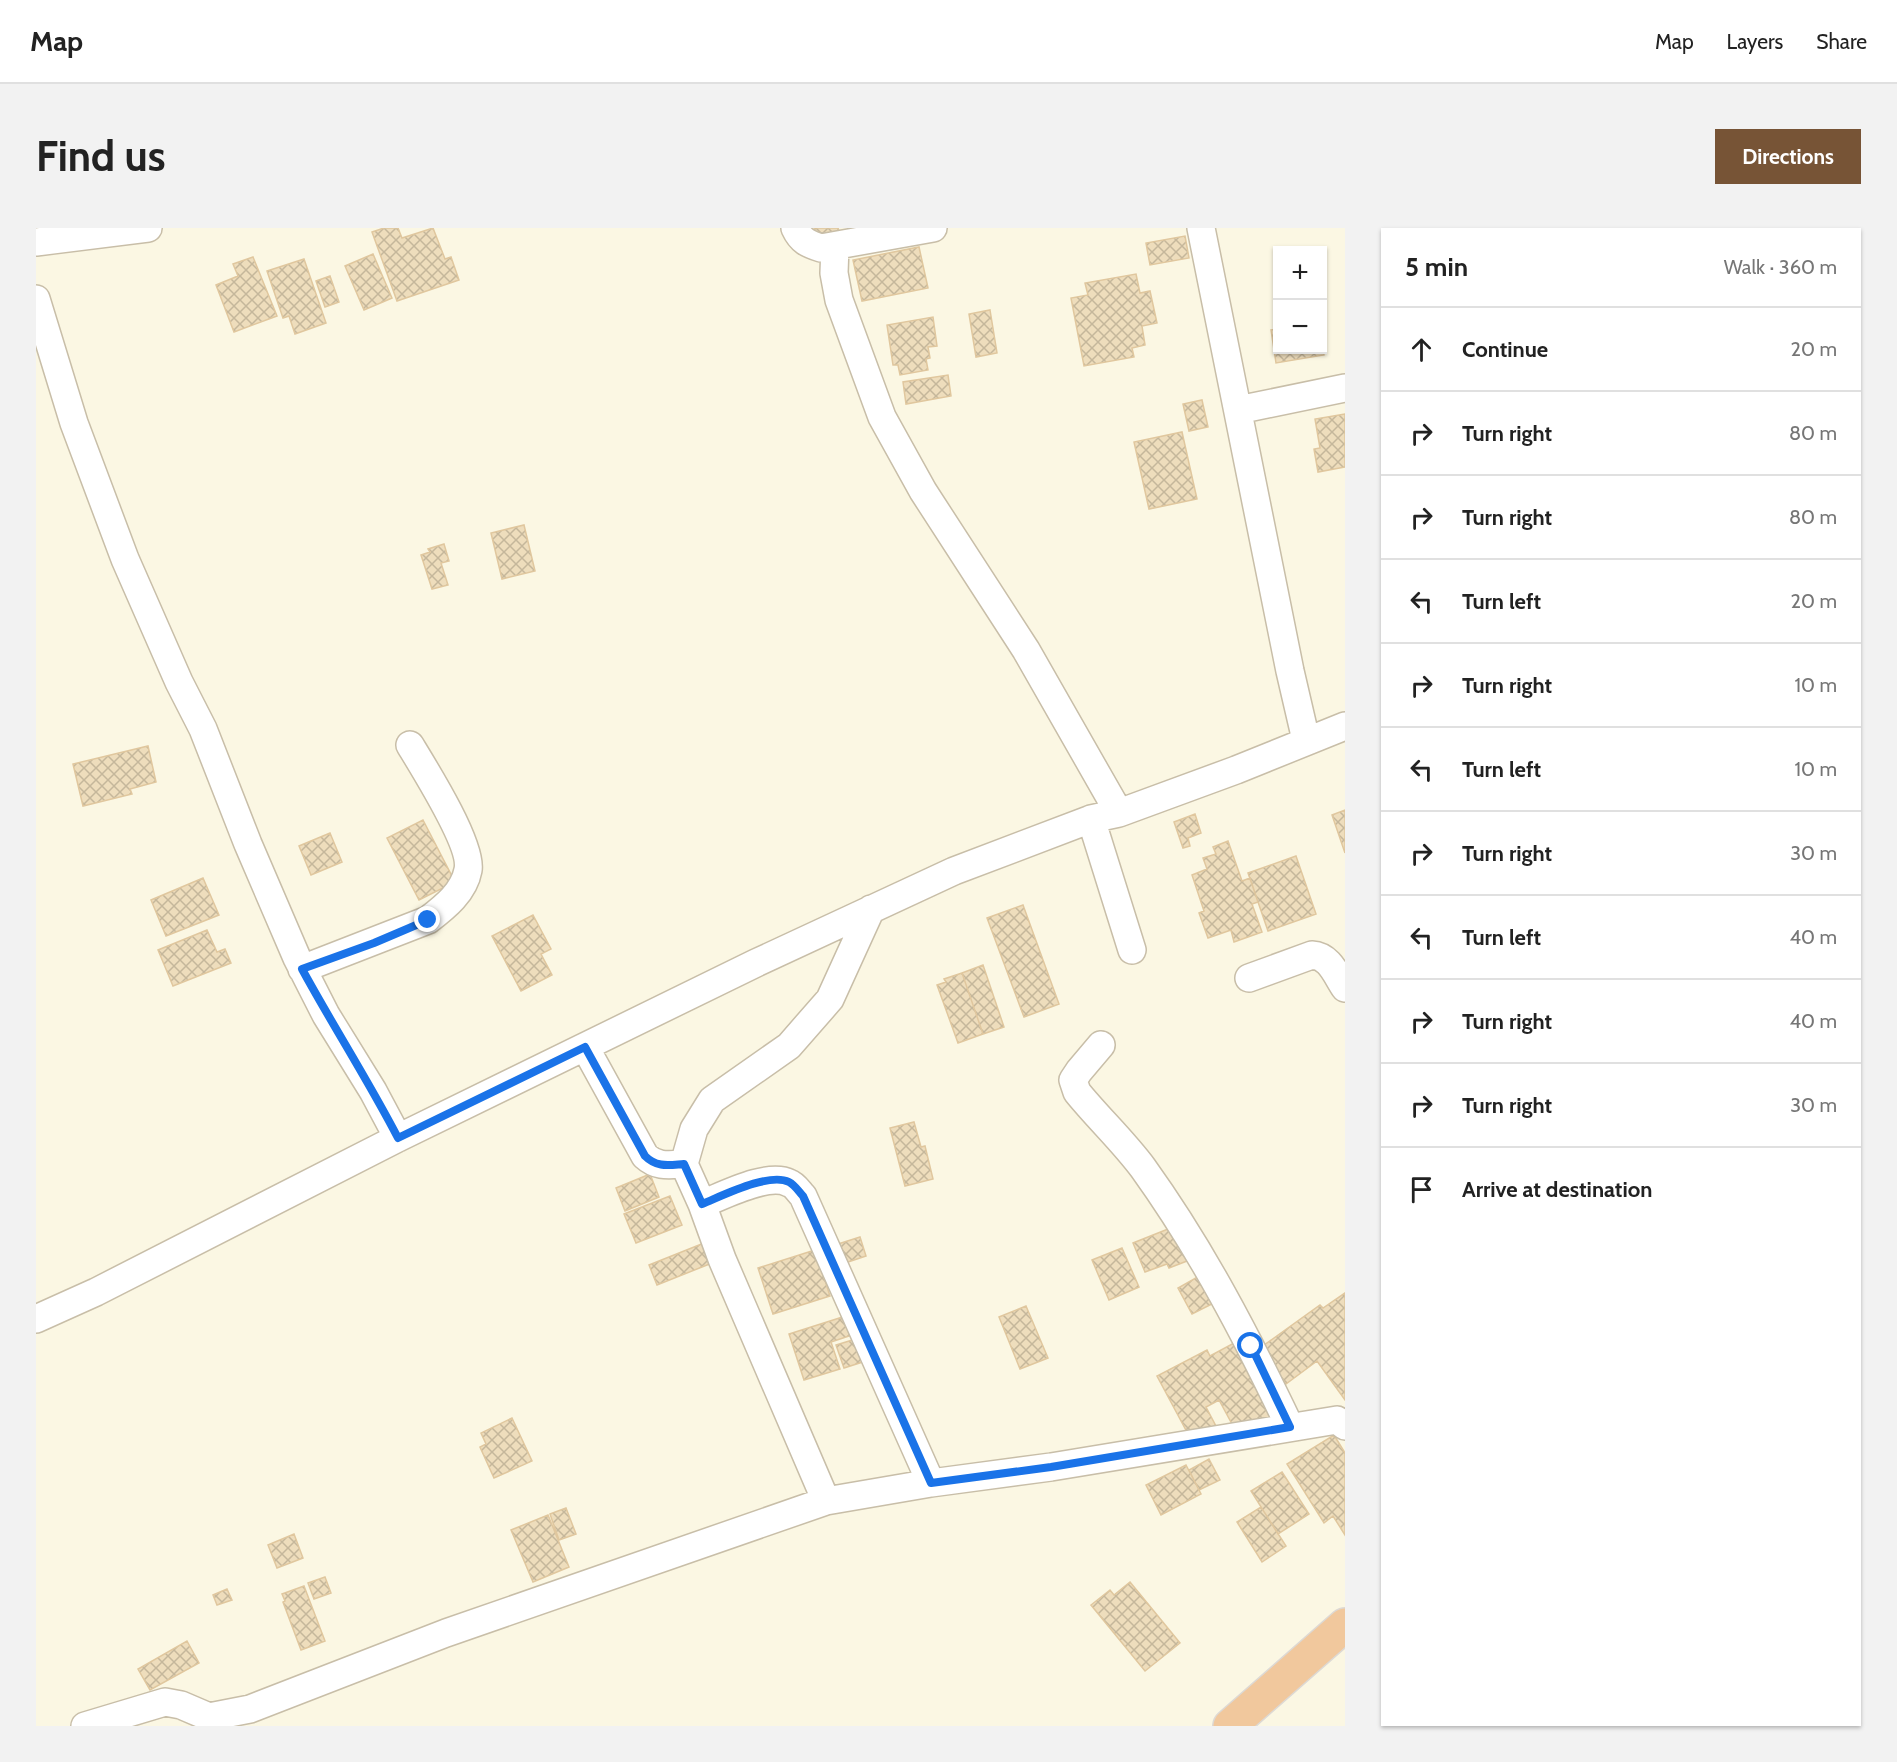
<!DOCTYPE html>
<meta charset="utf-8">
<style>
body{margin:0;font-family:Cabin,sans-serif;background:#f2f2f2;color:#222}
.controls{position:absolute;right:18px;top:18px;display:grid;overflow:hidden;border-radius:0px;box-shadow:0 2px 4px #0004}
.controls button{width:54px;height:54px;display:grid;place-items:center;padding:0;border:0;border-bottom:2px solid #e0e0e0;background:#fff;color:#222;font:30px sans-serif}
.stop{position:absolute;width:18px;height:18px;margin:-14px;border:4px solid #1a73e8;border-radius:50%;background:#fff}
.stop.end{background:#1a73e8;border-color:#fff;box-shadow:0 2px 6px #0008}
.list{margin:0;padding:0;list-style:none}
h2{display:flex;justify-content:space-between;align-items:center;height:78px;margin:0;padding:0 24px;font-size:26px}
h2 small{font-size:20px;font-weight:400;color:#767676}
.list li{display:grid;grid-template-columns:39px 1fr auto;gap:18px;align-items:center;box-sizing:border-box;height:84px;padding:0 24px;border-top:2px solid #e0e0e0}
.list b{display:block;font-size:22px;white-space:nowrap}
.list em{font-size:20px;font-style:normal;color:#767676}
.icon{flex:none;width:33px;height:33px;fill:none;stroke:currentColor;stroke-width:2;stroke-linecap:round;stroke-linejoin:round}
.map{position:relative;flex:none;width:1309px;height:1498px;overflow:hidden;border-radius:0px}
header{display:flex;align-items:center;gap:36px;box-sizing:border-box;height:84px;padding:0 30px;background:#fff;border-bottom:2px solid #e0e0e0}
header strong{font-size:28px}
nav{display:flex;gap:33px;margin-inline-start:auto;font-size:21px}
.intro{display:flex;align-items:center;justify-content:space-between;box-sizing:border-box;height:144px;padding:0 36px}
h1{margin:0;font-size:42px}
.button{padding:15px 27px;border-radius:0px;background:#775436;color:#fff;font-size:21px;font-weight:700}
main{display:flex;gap:36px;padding:0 36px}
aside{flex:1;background:#fff;border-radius:0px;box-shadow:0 2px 4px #0004}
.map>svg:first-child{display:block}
.building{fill:url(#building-cross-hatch);stroke:#e0c79e;stroke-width:1.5}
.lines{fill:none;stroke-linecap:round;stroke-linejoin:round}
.street-casing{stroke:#c8bea8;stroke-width:30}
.highway-casing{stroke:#ddd9d4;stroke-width:36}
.street{stroke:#fff;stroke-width:27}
.highway{stroke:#f1c89d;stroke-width:33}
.route{stroke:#1a73e8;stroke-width:8}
</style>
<header>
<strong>Map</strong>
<nav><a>Map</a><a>Layers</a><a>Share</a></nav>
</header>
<div class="intro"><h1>Find us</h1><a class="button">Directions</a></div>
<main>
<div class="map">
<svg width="1309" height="1498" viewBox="0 0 1309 1498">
<defs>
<pattern id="building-cross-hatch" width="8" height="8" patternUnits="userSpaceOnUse" patternTransform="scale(1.5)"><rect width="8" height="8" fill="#eeddbc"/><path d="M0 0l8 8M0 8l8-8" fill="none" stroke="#c5b79b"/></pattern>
</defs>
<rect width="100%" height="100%" fill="#fbf7e3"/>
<path class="building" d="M348 0H362L366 10 397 0 409 31 415 29 423 52 361 73 336 4Z
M778 0H802L804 6 782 13Z
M1149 8 1153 30 1114 37 1110 15Z
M883 19 892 60 826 73 817 32Z
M337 26 356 70 328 82 309 38Z
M217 29 241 88 198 104 180 57 202 48 197 36Z
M268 31 290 95 259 106 253 88 247 90 231 43Z
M1100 46 1104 65 1114 63 1121 95 1106 98 1109 117 1096 120 1098 129 1048 138 1035 70 1052 67 1049 55Z
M294 48 303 74 289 79 280 53Z
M954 82 961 125 940 129 933 86Z
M897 89 901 118 892 119 894 130 890 131 892 142 864 147 862 137H857L851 97Z
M1242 101V122H1286V118L1288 127 1240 135 1235 102Z
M912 147 915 168 870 176 867 154Z
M1166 172 1172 199 1153 203 1147 176Z
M1309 186V239L1282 244 1278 221 1284 220 1279 191Z
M1146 204 1161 271 1113 281 1098 214Z
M488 297 499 343 466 351 455 305Z
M408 316 413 333 405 335 412 357 396 361 385 327 394 324 392 321Z
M112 518 120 554 94 561 96 566 47 578 37 536Z
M1309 582V625L1296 587Z
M1159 586 1165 605 1152 610 1154 618 1147 620 1138 594Z
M387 592 419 654 383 672 351 610Z
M294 605 306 634 275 647 263 618Z
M1192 613 1206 653 1214 650 1222 674 1216 676 1226 704 1198 714 1195 702 1172 710 1163 685 1168 683 1156 647 1171 641 1167 630 1180 626 1177 619Z
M1260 628 1280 686 1232 703 1212 645Z
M167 650 183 687 130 708 115 672Z
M987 677 1023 776 988 789 951 690Z
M497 687 515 721 505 726 516 747 485 763 456 708Z
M171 702 181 724 189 721 195 735 137 758 122 722Z
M947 737 968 799 947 806 926 745Z
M926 745 947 806 922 815 901 757 910 754 908 751Z
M878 894 885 919 889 918 897 951 869 958 854 900Z
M614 946 623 969 589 983 580 960Z
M634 968 646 997 600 1015 588 986Z
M1137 999 1151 1033 1133 1040 1131 1036 1109 1044 1097 1015Z
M824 1009 830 1028 809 1035 802 1016Z
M668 1015 676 1035 621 1057 613 1037Z
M1086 1020 1103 1059 1073 1072 1056 1032Z
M779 1022 794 1068 737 1086 722 1040Z
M1165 1047 1180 1074 1156 1086 1142 1060Z
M1309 1065V1172L1281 1133 1250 1156 1224 1120 1284 1077 1287 1080Z
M990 1078 1012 1130 984 1141 963 1089Z
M816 1086 822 1105 795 1114 804 1141 768 1152 753 1106Z
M823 1110 830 1133 808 1140 800 1117Z
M1198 1115 1238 1191 1196 1196 1183 1172 1170 1179 1181 1200 1152 1206 1121 1148 1171 1122 1174 1128Z
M476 1190 496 1233 458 1250 444 1219 450 1216 445 1205Z
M1298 1207 1309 1225V1307L1297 1288 1288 1295 1251 1236Z
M1173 1231 1184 1252 1163 1262 1153 1242Z
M1150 1237 1165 1266 1125 1287 1110 1257Z
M1246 1244 1273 1286 1242 1306 1215 1263Z
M1225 1279 1250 1318 1226 1334 1201 1294Z
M530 1280 540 1306 523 1312 514 1286Z
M512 1287 533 1339 497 1354 475 1302Z
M258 1306 267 1330 241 1340 232 1317Z
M289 1349 295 1365 278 1371 272 1355Z
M1094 1354 1144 1415 1109 1443 1055 1377 1074 1362 1078 1367Z
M268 1358 289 1413 265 1422 247 1374 249 1373 246 1366Z
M191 1361 196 1372 181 1377 177 1367Z
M151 1413 163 1435 114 1462 102 1441Z"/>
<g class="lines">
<g class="street-casing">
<path id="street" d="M759 0C765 13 772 16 785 20L897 0
M1165 0 1254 443 1270 512
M0 14 112 0
M799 18 798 45 803 72 846 189 887 263 990 422 1083 585
M0 71 38 195 89 331 143 454 167 501 212 616 261 730 290 787 337 863 362 910
M1202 182 1309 160
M1055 591 1096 722
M266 741 392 692C409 679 428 664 432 642 437 618 388 540 374 517
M1213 750 1276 727C1294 728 1300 747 1309 760
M1065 817 1043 843 1037 852 1041 864C1062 890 1087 913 1107 940 1166 1022 1211 1109 1254 1199
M549 819 609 928C621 939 632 937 648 936L666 976 686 1031 790 1273
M648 936 658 901 676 872 753 818 794 771 835 681
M666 976C687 968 732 944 753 955 759 957 763 964 767 968L895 1255
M0 1091 60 1064 362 910 720 735 918 643 1055 591 1083 585 1200 542 1309 498
M49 1498 129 1474 145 1477 173 1489 214 1481 410 1405 790 1273 895 1255 1015 1239 1295 1193 1301 1192 1309 1198"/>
</g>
<g class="highway-casing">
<path id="highway" d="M1194 1498 1309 1397"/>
</g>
<use href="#street" class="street"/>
<use href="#highway" class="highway"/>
</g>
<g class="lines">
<path class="route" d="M392 692 338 715 266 741C297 798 332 852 362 910L549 819 609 928C621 940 633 937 648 936L666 976C686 968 733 944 753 954 759 957 763 964 767 968L895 1255 1015 1239 1254 1199 1215 1118"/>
</g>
</svg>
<div class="controls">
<button>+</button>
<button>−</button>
</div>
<div class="stop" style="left:1215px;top:1118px"></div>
<div class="stop end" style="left:392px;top:692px"></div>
</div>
<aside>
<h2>5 min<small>Walk · 360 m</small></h2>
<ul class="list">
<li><svg class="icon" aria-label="ahead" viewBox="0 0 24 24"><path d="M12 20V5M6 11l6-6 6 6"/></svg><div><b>Continue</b></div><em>20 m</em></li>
<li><svg class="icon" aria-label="right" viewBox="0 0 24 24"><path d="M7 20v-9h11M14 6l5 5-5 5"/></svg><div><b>Turn right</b></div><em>80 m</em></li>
<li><svg class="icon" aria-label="right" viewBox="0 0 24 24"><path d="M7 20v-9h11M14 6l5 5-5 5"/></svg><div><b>Turn right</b></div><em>80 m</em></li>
<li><svg class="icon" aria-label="left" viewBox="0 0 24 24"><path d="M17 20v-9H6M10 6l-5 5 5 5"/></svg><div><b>Turn left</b></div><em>20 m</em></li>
<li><svg class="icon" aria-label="right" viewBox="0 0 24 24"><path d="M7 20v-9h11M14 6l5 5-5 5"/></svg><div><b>Turn right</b></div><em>10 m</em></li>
<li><svg class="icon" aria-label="left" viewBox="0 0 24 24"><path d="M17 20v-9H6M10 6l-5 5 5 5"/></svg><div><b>Turn left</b></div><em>10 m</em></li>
<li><svg class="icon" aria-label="right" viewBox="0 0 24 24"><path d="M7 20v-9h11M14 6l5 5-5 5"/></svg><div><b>Turn right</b></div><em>30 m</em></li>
<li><svg class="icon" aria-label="left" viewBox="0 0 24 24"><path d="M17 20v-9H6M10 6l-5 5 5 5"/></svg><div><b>Turn left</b></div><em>40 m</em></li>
<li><svg class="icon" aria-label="right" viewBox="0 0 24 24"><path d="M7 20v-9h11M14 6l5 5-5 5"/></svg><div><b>Turn right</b></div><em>40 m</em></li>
<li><svg class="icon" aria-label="right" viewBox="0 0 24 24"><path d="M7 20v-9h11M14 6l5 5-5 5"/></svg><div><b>Turn right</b></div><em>30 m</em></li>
<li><svg class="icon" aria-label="arrive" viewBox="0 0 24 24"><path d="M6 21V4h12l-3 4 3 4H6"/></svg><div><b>Arrive at destination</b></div></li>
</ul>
</aside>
</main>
